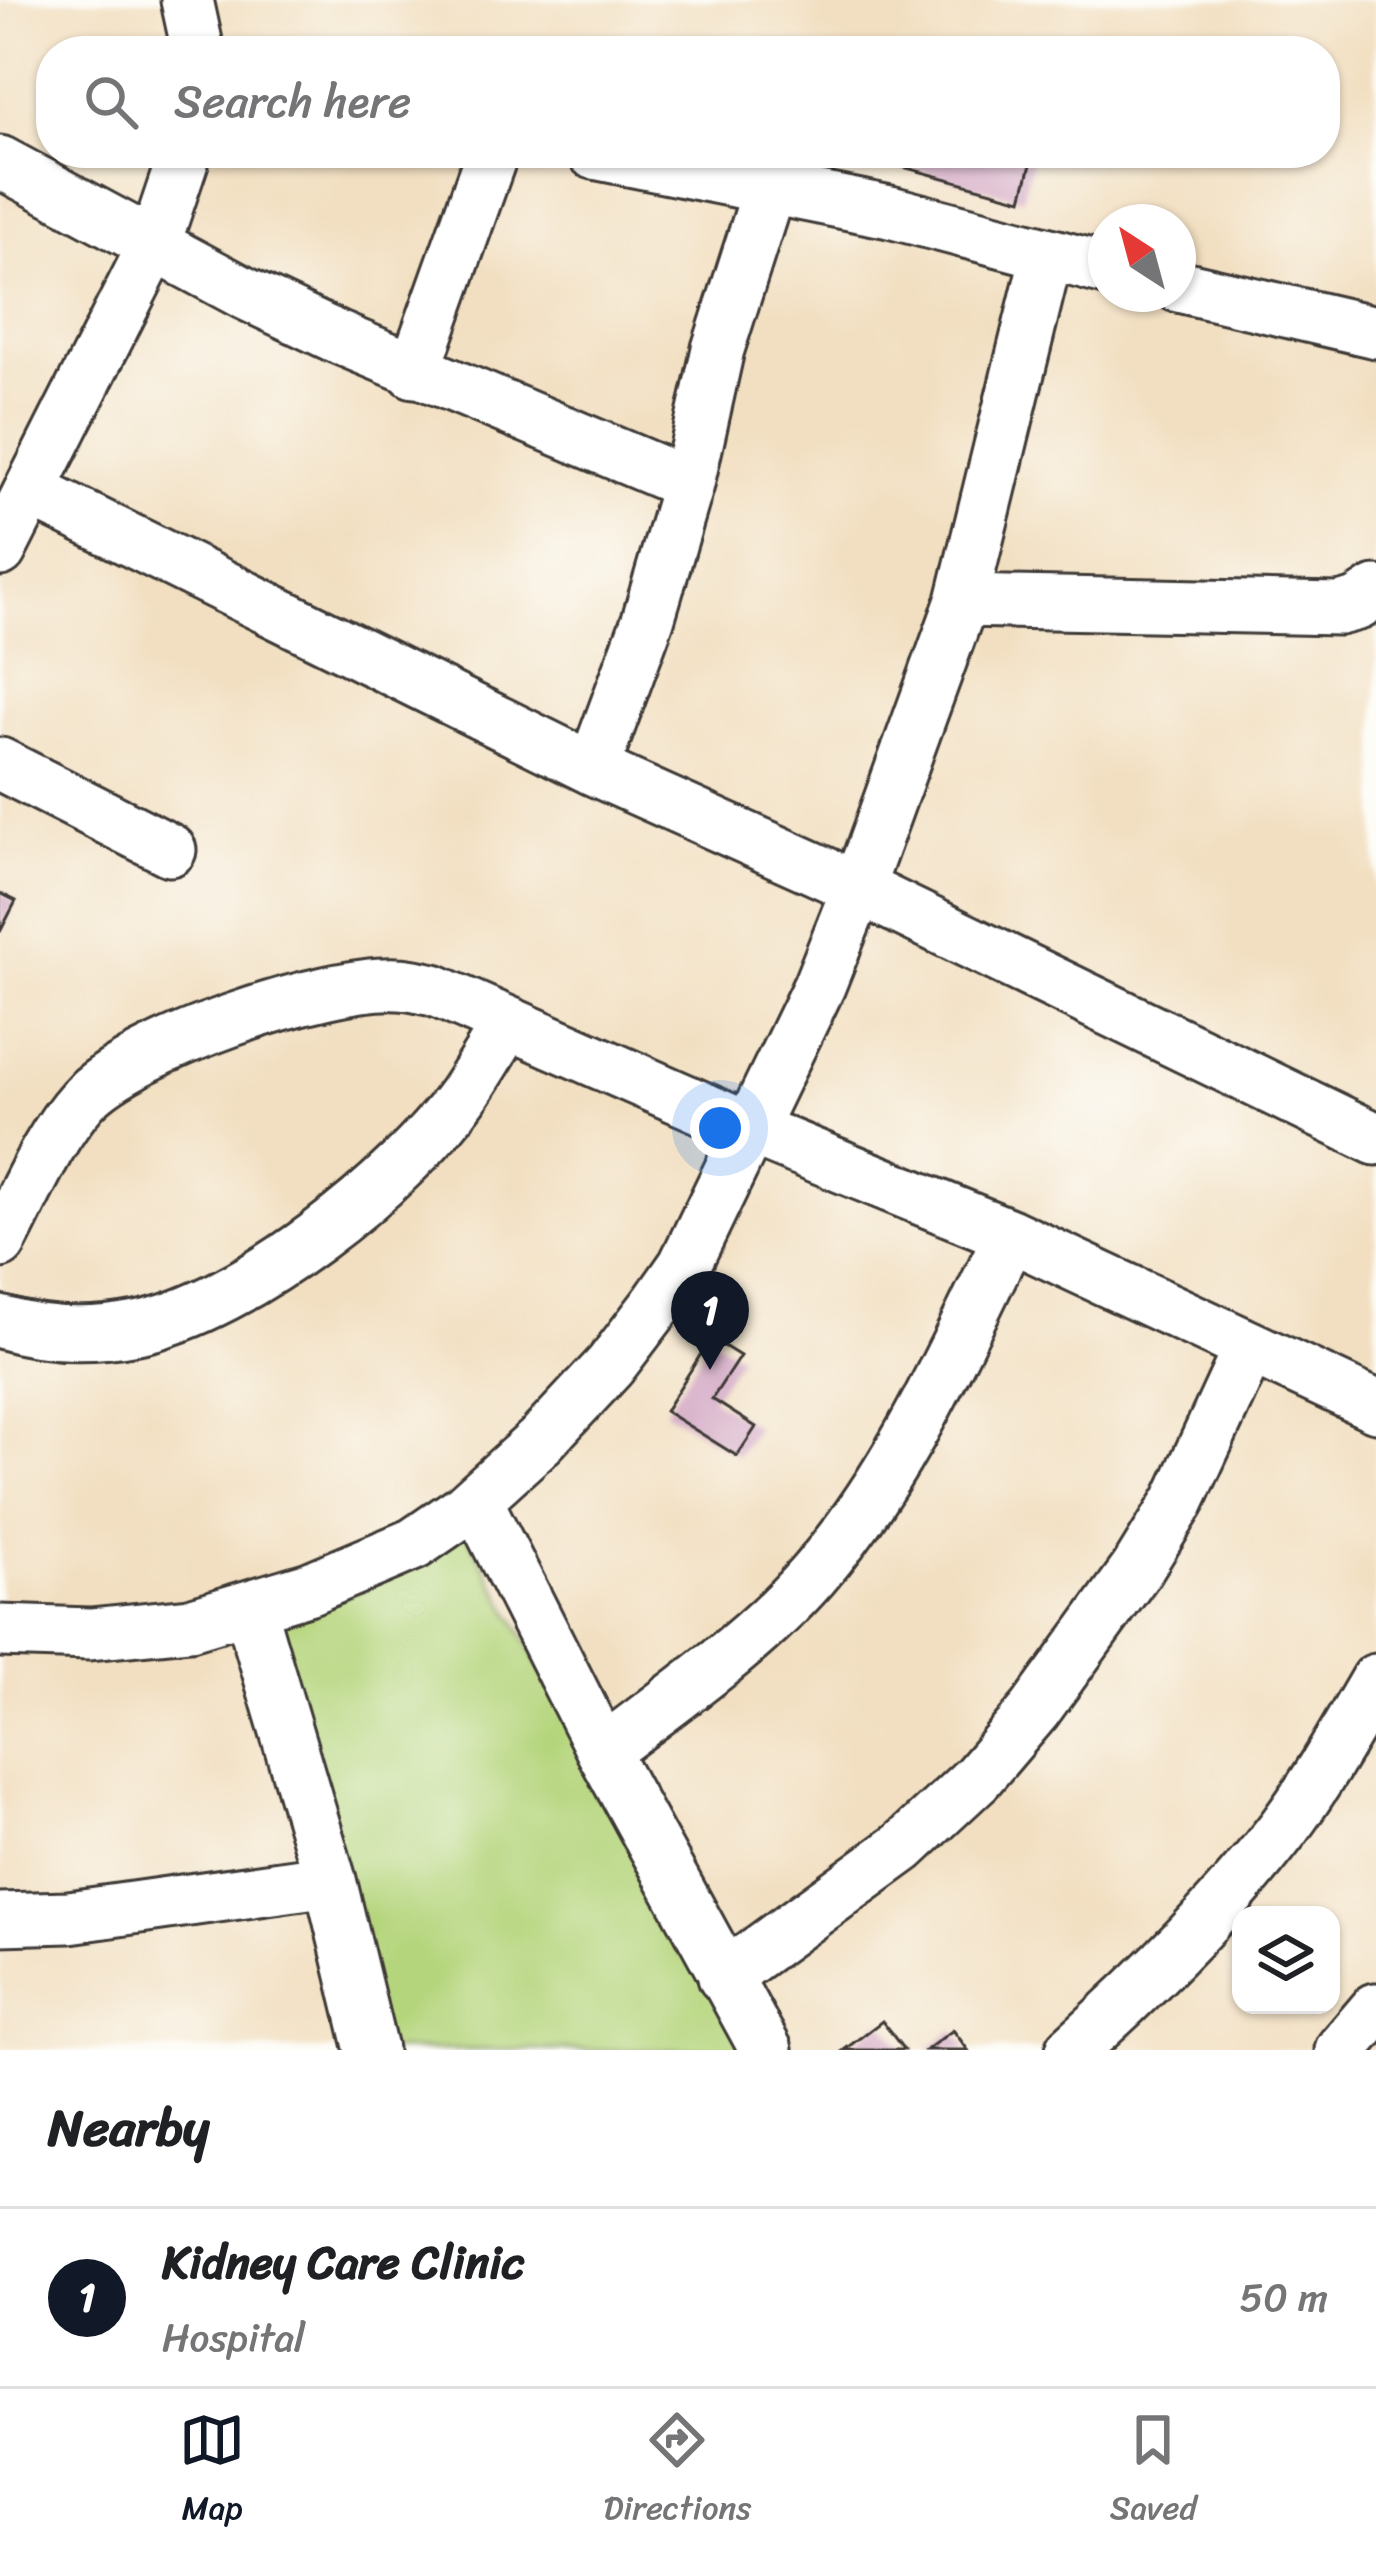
<!DOCTYPE html>
<style>
body{margin:0;font-family:Sriracha,sans-serif;background:#f6f6f6;color:#202124}
.controls{position:absolute;right:36px;bottom:36px;display:grid;overflow:hidden;border-radius:24px;box-shadow:0 3px 9px #0004}
.controls button{width:108px;height:108px;display:grid;place-items:center;padding:0;border:0;border-bottom:3px solid #e0e0e0;background:#fff;color:#202124;font:60px sans-serif}
.compass{position:absolute;left:1088px;top:204px;width:108px;height:108px;border-radius:50%;background:#fff;box-shadow:0 3px 9px #0004;rotate:324deg}
.you{position:absolute;left:720px;top:1128px;width:42px;height:42px;margin:-30px;border:9px solid #fff;border-radius:50%;background:#1a73e8;box-shadow:0 0 0 18px #1a73e833}
.badge{display:grid;place-items:center;width:78px;height:78px;border-radius:50%;background:#111827;color:#fff;font-size:39px;font-weight:700}
.pin{position:absolute;translate:-50% -99px;filter:drop-shadow(0 3px 6px #0008)}
.pin::after{content:'';position:absolute;top:63px;width:42px;height:36px;background:inherit;clip-path:polygon(0 0,100% 0,50% 100%)}
.list{margin:0;padding:0;list-style:none}
h2{display:flex;justify-content:space-between;align-items:center;height:156px;margin:0;padding:0 48px;font-size:51px}
h2 small{font-size:39px;font-weight:400;color:#757577}
.list li{display:grid;grid-template-columns:78px 1fr auto;gap:36px;align-items:center;box-sizing:border-box;height:180px;padding:0 48px;border-top:3px solid #e0e0e0}
.list b{display:block;font-size:45px;white-space:nowrap}
.list p{margin:0;font-size:39px;white-space:nowrap;color:#757577}
.list em{font-size:39px;font-style:normal;color:#757577}
.icon{flex:none;width:66px;height:66px;fill:none;stroke:currentColor;stroke-width:2;stroke-linecap:round;stroke-linejoin:round}
.map{position:relative;flex:none;width:1376px;height:2050px;overflow:hidden}
.search{position:absolute;background:#fff;box-shadow:0 3px 9px #0004;left:36px;right:36px;top:36px;height:132px;display:flex;align-items:center;gap:30px;box-sizing:border-box;padding:0 42px;border-radius:48px;color:#757577;font-size:45px}
.sheet{height:336px;background:#fff}
nav{display:flex;justify-content:space-around;align-items:center;box-sizing:border-box;height:168px;border-top:3px solid #e0e0e0;background:#fff;font-size:33px;color:#757577}
nav a{display:grid;justify-items:center;gap:6px}
nav .on{color:#111827}
.map>svg:first-child{display:block}
.green{fill:#b5d57d;stroke:#68784c;stroke-width:3}
.building{fill:#ce9dbe}
.lines{fill:none;stroke-linecap:round;stroke-linejoin:round}
.minor-casing{stroke:#3c3935;stroke-width:57}
.minor{stroke:#fff;stroke-width:51}
</style>
<div class="map">
<svg width="1376" height="2050" viewBox="0 0 1376 2050">
<rect width="100%" height="100%" fill="#fdfcf7"/>
<filter id="ink" filterUnits="userSpaceOnUse"><feTurbulence type="fractalNoise" baseFrequency=".00833" numOctaves="2"/><feDisplacementMap in="SourceGraphic" scale="24" xChannelSelector="R" yChannelSelector="G"/><feConvolveMatrix kernelMatrix="1 2 1 2 8 2 1 2 1" color-interpolation-filters="sRGB"/></filter>
<filter id="wash" filterUnits="userSpaceOnUse"><feTurbulence type="fractalNoise" baseFrequency=".004" numOctaves="4" result="noise"/><feDisplacementMap in="SourceGraphic" scale="48" xChannelSelector="R" yChannelSelector="G"/><feGaussianBlur stdDeviation="2.7" result="paint"/><feColorMatrix in="noise" values="0 0 0 0 0 0 0 0 0 0 0 0 0 0 0 0 0 1.4 0 .05"/><feComposite in="paint" operator="in"/></filter>
<g filter="url(#wash)">
<rect width="100%" height="100%" fill="#f2dfc1"/>
<path class="green" d="M455 1513 755 2050H381L250 1609Z"/>
<g id="blocks">
<path class="building" d="M851 153H1034L1022 199Z
M0 893 16 901 0 932Z
M711 1338 740 1356 712 1399 756 1427 737 1456 665 1411Z
M882 2021 904 2050H844Z
M953 2030 968 2050H926Z"/>
</g>
</g>
<g filter="url(#ink)">
<use href="#blocks" fill-opacity="0" stroke="#3c3935" stroke-width="3"/>
<g class="lines">
<g class="minor-casing">
<path id="minor" d="M187 0 198 51
M594 153 890 212 1106 269
M0 162 244 293 337 337 688 484
M1178 286 1376 332
M414 372 492 153
M31 491 593 769 858 888 1376 1139
M0 550 154 245 185 153
M962 601 1339 609 1358 604 1376 592
M0 764 170 850
M593 769 648 620 688 484 718 349 770 186
M0 1242C25 1195 47 1139 83 1099 132 1046 326 980 398 984 410 984 423 988 434 990L750 1129 1010 1235 1376 1406
M0 1322C45 1336 91 1337 137 1328 245 1307 400 1183 463 1095 479 1072 493 1047 508 1024
M476 1500 603 1752 766 2050
M250 1609 330 1880 371 2050
M0 1631 90 1634 190 1624 310 1588 414 1544 465 1509 540 1441 610 1366 658 1303 684 1266 750 1129 819 986 858 888 962 601 1047 255
M603 1752C675 1696 753 1644 813 1575 900 1475 953 1352 1010 1235
M0 1919 69 1917 330 1880
M724 1977 903 1847 977 1778 1035 1710 1137 1569 1179 1501 1249 1349
M1072 2050C1148 1982 1221 1910 1283 1829 1318 1782 1347 1730 1376 1680
M1341 2050 1376 2009"/>
</g>
<use href="#minor" class="minor"/>
</g>
</g>
</svg>
<div class="controls">
<button><svg class="icon" aria-label="layers" viewBox="0 0 24 24"><path d="M12 4l9 5-9 5-9-5zM3 14l9 5 9-5"/></svg></button>
</div>
<svg class="compass" viewBox="-18 -18 36 36"><path d="M0-13l5 13h-10z" fill="#e53935"/><path d="M0 13l5-13h-10z" fill="#757577"/></svg>
<div class="you"></div>
<div class="pin badge" style="left:710px;top:1370px">1</div>
<div class="search"><svg class="icon" aria-label="search" viewBox="0 0 24 24"><circle cx="10" cy="10" r="6"/><path d="M15 15l6 6"/></svg>Search here</div>
</div>
<section class="sheet">
<h2>Nearby<small></small></h2>
<ul class="list">
<li><span class="badge">1</span><div><b>Kidney Care Clinic</b><p>Hospital</p></div><em>50 m</em></li>
</ul>
</section>
<nav>
<a class="on"><svg class="icon" aria-label="map" viewBox="0 0 24 24"><path d="M3 6l6-2 6 2 6-2v14l-6 2-6-2-6 2zM9 4v14M15 6v14"/></svg>Map</a>
<a><svg class="icon" aria-label="directions" viewBox="0 0 24 24"><path d="M12 3l9 9-9 9-9-9zM9 14v-3h6M13 9l2 2-2 2"/></svg>Directions</a>
<a><svg class="icon" aria-label="saved" viewBox="0 0 24 24"><path d="M7 4h10v16l-5-4-5 4z"/></svg>Saved</a>
</nav>
